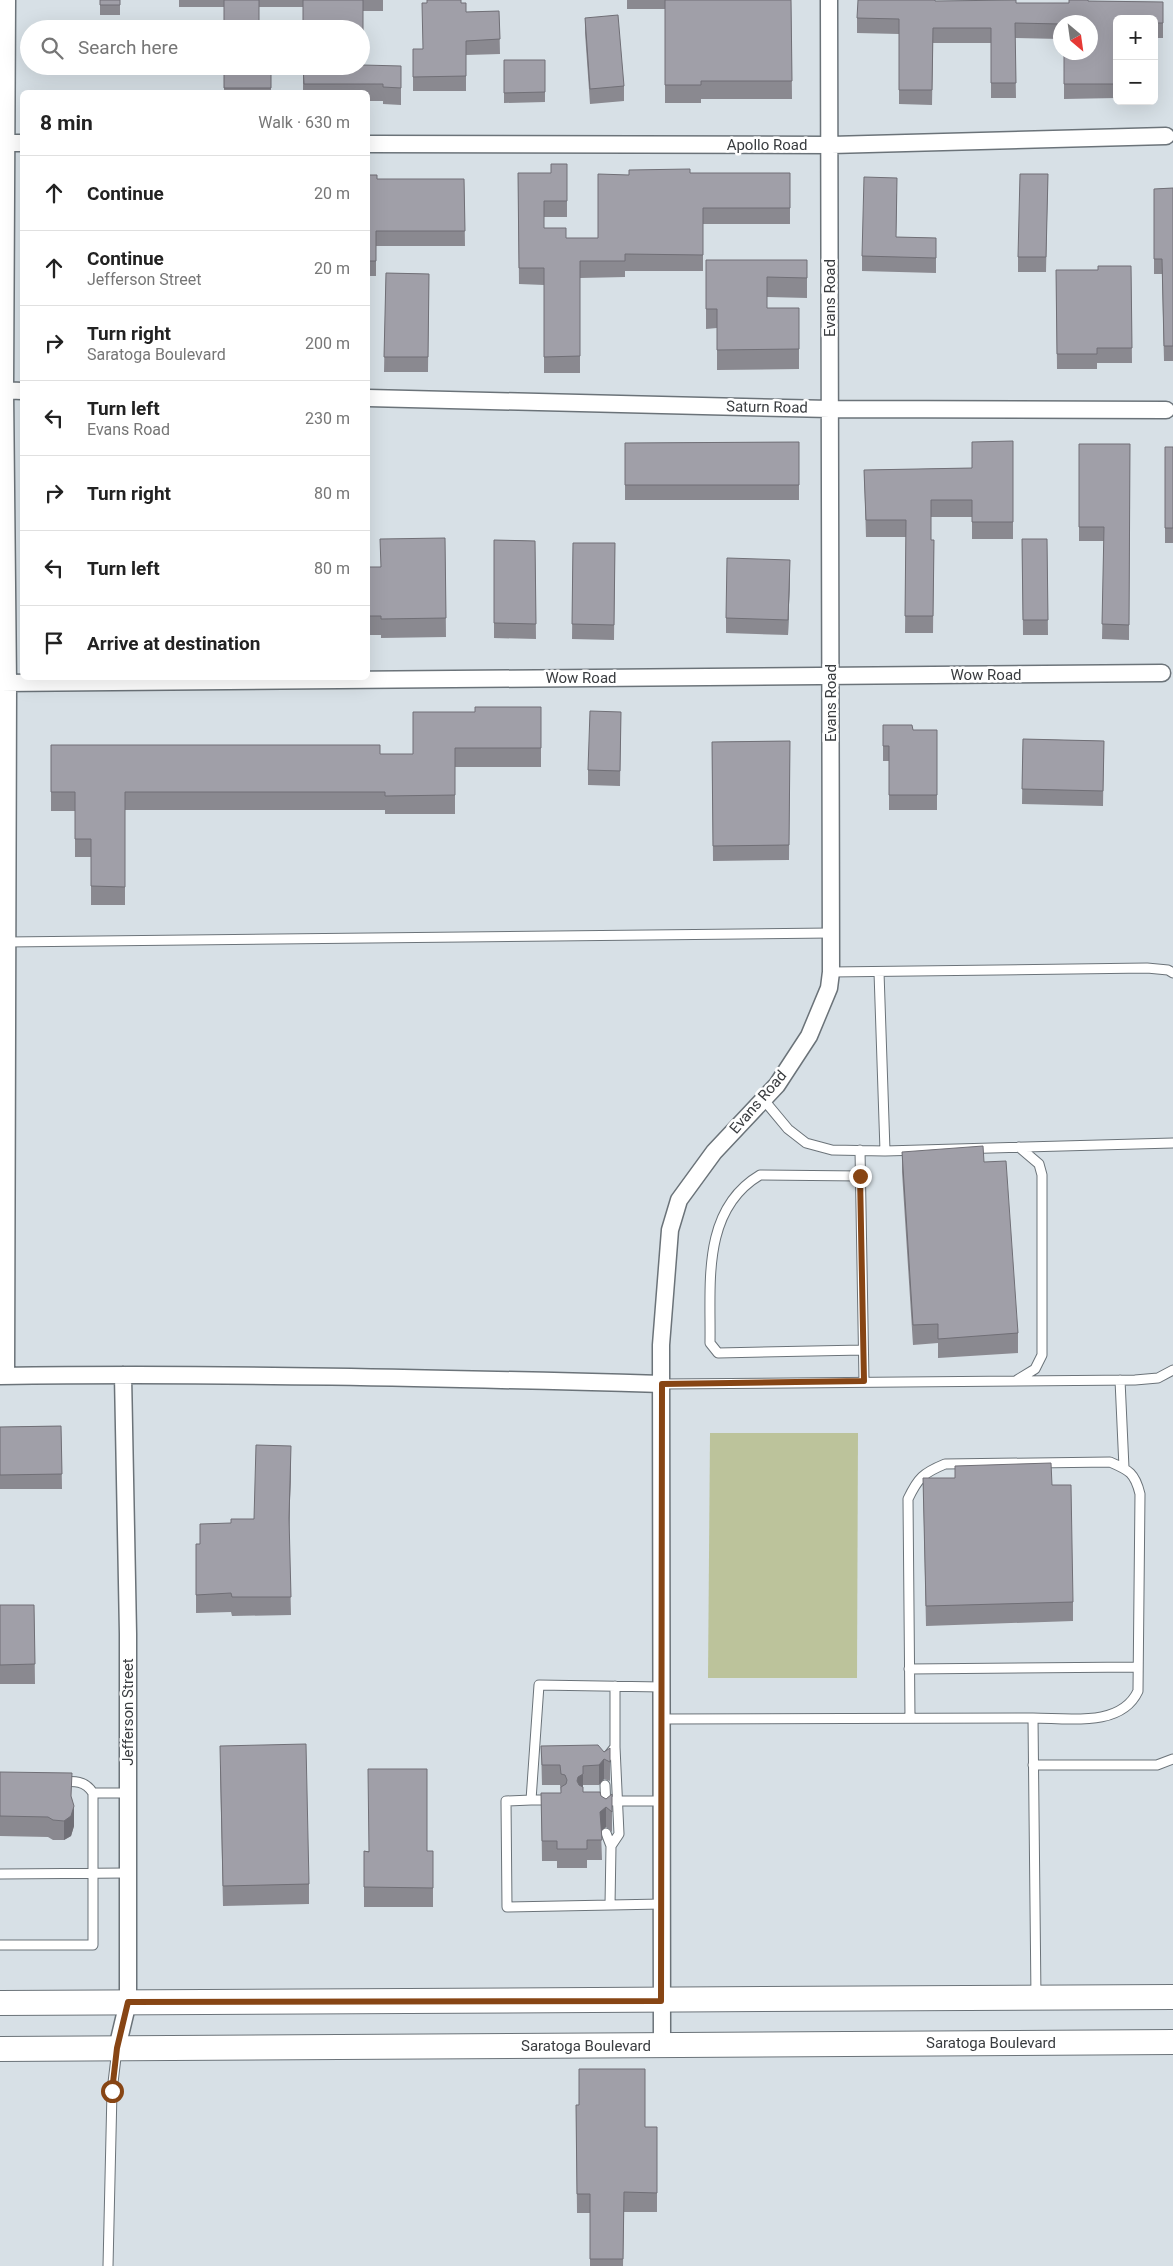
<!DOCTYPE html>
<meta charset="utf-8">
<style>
body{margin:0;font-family:Roboto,sans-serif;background:#f6f6f6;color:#222}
.controls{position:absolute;right:15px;top:15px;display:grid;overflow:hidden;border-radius:8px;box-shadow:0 5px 20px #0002}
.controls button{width:45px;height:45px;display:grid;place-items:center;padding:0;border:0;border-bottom:1px solid #e0e0e0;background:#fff;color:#222;font:25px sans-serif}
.compass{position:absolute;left:1053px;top:15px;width:45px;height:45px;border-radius:50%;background:#fff;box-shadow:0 5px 20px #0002;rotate:151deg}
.stop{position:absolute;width:15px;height:15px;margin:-11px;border:4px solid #874514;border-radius:50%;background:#fff}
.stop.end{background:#874514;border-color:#fff;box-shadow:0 1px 5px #0008}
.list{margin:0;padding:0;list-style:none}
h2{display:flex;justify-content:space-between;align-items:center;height:65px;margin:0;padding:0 20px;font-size:21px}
h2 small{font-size:16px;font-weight:400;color:#767676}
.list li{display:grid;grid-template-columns:32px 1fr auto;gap:15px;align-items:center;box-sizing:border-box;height:75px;padding:0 20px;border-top:1px solid #e0e0e0}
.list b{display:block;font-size:19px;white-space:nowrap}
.list p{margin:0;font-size:16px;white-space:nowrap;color:#767676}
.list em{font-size:16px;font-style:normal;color:#767676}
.icon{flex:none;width:28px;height:28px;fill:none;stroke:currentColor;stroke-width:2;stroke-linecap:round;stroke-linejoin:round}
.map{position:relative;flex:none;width:1173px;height:2266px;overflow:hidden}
.search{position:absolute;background:#fff;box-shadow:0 5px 20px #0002;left:20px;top:20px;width:350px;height:55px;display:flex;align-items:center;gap:12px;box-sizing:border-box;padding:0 18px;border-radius:28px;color:#767676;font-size:19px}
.panel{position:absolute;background:#fff;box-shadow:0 5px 20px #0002;left:20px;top:90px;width:350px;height:590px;border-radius:8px}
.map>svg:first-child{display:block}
.green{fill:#bcc39b}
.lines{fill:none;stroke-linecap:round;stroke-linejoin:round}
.service-casing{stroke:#6b7379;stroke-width:11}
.minor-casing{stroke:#6b7379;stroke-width:19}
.secondary-casing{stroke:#6b7379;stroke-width:26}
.service{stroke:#fff;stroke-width:9}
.minor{stroke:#fff;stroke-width:16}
.secondary{stroke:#fff;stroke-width:24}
.wall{fill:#8a8990}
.shaded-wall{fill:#706f76}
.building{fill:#a09fa8;stroke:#706f76}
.route{stroke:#874514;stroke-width:6}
.labels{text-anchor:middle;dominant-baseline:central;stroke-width:5;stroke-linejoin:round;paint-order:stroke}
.street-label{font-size:15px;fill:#393c3f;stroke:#fff}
</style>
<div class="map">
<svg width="1173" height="2266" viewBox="0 0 1173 2266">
<rect width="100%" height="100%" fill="#d7e0e6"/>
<path class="green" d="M710 1433H858L857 1678H708Z"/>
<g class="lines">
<g class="service-casing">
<path id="service" d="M7 942 831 933
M831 972 1147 968 1168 970 1173 973
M879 972 885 1151
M763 1099 788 1129 806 1143 832 1150 885 1151 1173 1143
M860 1150 864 1381
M861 1176 760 1175C701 1210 711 1284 710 1343L718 1353 863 1350
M1017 1380 1035 1369 1042 1355V1175L1039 1164 1019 1147
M1120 1380 1124 1468
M662 1384 1135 1380 1158 1378 1173 1370
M909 1669 1138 1667
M910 1718 908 1499C918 1478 923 1473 945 1464L1110 1462C1129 1470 1135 1473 1140 1494L1138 1691C1121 1728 1067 1718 1033 1718
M663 1719 1033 1718 1036 1998
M615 1747V1686
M604 1761 615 1747 619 1834 611 1846 610 1905
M1033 1765H1157L1173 1759
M61 1782C74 1781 85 1780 93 1793
M605 1785 606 1809
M531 1800 506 1801 507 1907 662 1904
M552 1800H531L539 1685 662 1687
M613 1801H662
M606 1833 611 1846
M0 1874 127 1873
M0 1945H93V1793H127
M108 2266 112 2091 117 2049"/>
</g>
<g class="minor-casing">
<path id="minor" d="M0 143H22
M368 144 831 145 1166 136
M0 390 22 391
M368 398 830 409 1166 410
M0 683 1162 673
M0 1376C221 1373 441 1378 662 1384
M6 1376 8 683 5 390 7 0
M662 2045 661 1345 670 1230 679 1200 714 1152 777 1085 809 1036 829 988 831 972 829 0
M117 2048 128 2002V1634L123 1375"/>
</g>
<g class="secondary-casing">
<path id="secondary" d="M0 2003 1173 1997
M0 2049 1173 2042"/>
</g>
<use href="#service" class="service"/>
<use href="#minor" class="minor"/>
<use href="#secondary" class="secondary"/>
</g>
<path class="wall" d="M100 0H120V15H100Z
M179 0H383V11H363V65L401 83V105L383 104V101H368V92H303V7H179Z
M627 0H791L792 99H701V103H665V9H627Z
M935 1 1016 3H1069L1089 1 1163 2V38H1154V19H1117V98L1064 99V52L1090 22H1060V39L1015 38 1016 98H991V43H933L932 105 899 104V34L857 33V18Z
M461 3 466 12 499 11 500 54 466 55V91H413V49H423Z
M585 18 624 86V101L590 104 585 33Z
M504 60H545V102L504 103Z
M224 66H271V92H224Z
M567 164V217H544V228L566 238H598L629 175 690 173H790V224H703V271H625V277L580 278V373H544V285L519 284 518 173H551Z
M1048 174 1046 272H1018V257Z
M368 175 377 179H464L465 246H376V276H368Z
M1173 188V361H1164L1162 274H1154V189Z
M897 193 896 237 936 238V273L862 271V256Z
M706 260H807V298L767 297V308H799V369L717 370V328L706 329Z
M1131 266 1132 363H1097V369H1057L1056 270H1098Z
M386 273 429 274 428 372H384Z
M1013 441V539H972V517H931V540H934L933 633H905L906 537H866L864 470 972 468Z
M799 442V500H625V443Z
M1079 444H1130L1129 640 1102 639 1104 541H1079Z
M1165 447H1173V543H1165Z
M368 451H369V493H368Z
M445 538 446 637 381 638V635H368V567H380Z
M1022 539H1047L1048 635H1023Z
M494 540 535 541 536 639 494 638Z
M573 543H615L614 640 572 639Z
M790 574 788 635 726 633V618Z
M541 707V767H455V814H385V810H125V905H91V857H75V811H51V745L380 754H413L475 712Z
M621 712 620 786 588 785V770Z
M883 725 913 730H937V810H889V761H883Z
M1023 739 1104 741 1103 806 1022 804Z
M790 741 789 860 713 861 712 742Z
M902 1152 984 1162 1018 1333V1353L938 1358V1343L913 1345 902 1172Z
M61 1426 62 1489H0V1427Z
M291 1465 289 1530 291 1615 232 1616 231 1612 196 1613V1544H200L231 1523 254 1519Z
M923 1478 1052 1485 1073 1602V1621L926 1626Z
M0 1605H34L35 1684H0Z
M541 1746 604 1752 610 1748V1781L604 1779 599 1785H583V1792L601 1796 606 1799 612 1794V1832L606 1827 601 1831 602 1860H587V1868H557V1861H542L541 1793H561L560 1785H542Z
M220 1766 309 1884V1904L223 1906Z
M0 1772 72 1798 74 1826 71 1836 64 1840H53L48 1837 0 1836Z
M364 1851H433V1907H364Z
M576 2105 645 2127H657V2212H624L623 2266H590V2213H577Z"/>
<path class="shaded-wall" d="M790 560V574L788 635V620Z
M291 1446V1465L289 1537V1518Z
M604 1759V1779L599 1785V1765Z
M583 1774V1794L577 1781 578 1777Z
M74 1806V1826L71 1836 64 1840V1821L71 1814Z
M606 1807V1827L600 1832V1812Z"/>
<path class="building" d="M100 0H120V5H100Z
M224 0H259V29H224Z
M303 0H363V65L401 66V88L383 87V84H304L303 66H361V29H303Z
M427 0H461V3H466V12L499 11 500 39 466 41V76L413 77V49H423L422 3H427Z
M665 0H791L792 81H701V85H665Z
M858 0H935V1L1016 0V3H1069V0H1088V1L1163 2V23H1154V19H1117V84H1064V52H1090V22H1060V24L1015 23 1016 83H991V28H933L932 90H899V19L857 18Z
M618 15 624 86 590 89 585 18Z
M504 60H545V92L504 93Z
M224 66H271V88H224Z
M551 164H567V201H544V228H566V238H598V174L629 175V170L690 169V173H790V208H703V255L625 254V261H580V356L544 357V268H519L518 173H551Z
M1020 174H1048L1046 257H1018Z
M368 175H377V179H464L465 231H376V261H368Z
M864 177 897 178 896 237 936 238V258L862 256Z
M1173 188V346H1164L1162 259H1154V189Z
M706 260H807V278L767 277V308H799V349L717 350V309H706Z
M1098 266H1131L1132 348H1097V354H1057L1056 270H1098Z
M386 273 429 274 428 357H384Z
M1013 441V522H972V500H931V540H934L933 616H905L906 520H866L864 470 972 468V442Z
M799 442V485H625V443Z
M1079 444H1130L1129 625 1102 624 1104 527H1079Z
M1165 447H1173V528H1165Z
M368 451H369V483H368Z
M445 538 446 618 381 619V616H368V567H381L380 539Z
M1022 539H1047L1048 620H1023Z
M494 540 535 541 536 624 494 623Z
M573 543H615L614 625 572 624Z
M727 558 790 560 788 620 726 618Z
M475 707H541V748H455V795L385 796V792H125V887L91 886V839H75V792H51V745H380V754H413V712H475Z
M590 711 621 712 620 771 588 770Z
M883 725H912L913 730H937V795H889V746H883Z
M1023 739 1104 741 1103 791 1022 789Z
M790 741 789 845 713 846 712 742Z
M983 1146 984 1162 1006 1161 1018 1333 938 1339V1324L913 1325 902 1152Z
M61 1426 62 1474 0 1475V1427Z
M256 1445 291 1446 289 1518 291 1597H232L231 1593 196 1595V1544H200V1524L231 1523V1519H254Z
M1051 1463 1052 1485H1071L1073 1602 926 1606 923 1478H955V1466Z
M0 1605H34L35 1664 0 1665Z
M306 1744 309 1884 223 1886 220 1746Z
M598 1745 604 1752 610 1748V1762L604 1759 599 1765 583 1766V1774L578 1777 577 1781 579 1785 583 1787V1792H600L601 1796 606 1799 612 1794V1812L606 1807 600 1812 602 1840H587V1849H557V1841H542L541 1793H561V1787L566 1784 567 1780 565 1775 561 1774 560 1765H542L541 1746Z
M368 1769H427V1851H433V1888L364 1887V1851L369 1852Z
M0 1772 72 1773 71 1796 74 1806 71 1816 64 1821 53 1820 48 1817 0 1816Z
M579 2069H645V2127H657V2193L624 2192 623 2259H590V2194H577L576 2105H579Z"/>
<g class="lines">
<path class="route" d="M112 2091 117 2048 128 2002 661 2001 662 1384 864 1381 860 1176"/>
</g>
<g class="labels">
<g class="street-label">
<text x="767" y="145">Apollo Road</text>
<text transform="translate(830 298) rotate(-90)">Evans Road</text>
<text transform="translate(767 407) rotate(1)">Saturn Road</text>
<text x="986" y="675">Wow Road</text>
<text x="581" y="678">Wow Road</text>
<text transform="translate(831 703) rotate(-90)">Evans Road</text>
<text transform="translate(758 1102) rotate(-49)">Evans Road</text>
<text transform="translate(128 1712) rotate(-90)">Jefferson Street</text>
<text x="991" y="2043">Saratoga Boulevard</text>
<text x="586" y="2046">Saratoga Boulevard</text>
</g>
</g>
</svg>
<div class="controls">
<button>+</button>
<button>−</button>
</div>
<svg class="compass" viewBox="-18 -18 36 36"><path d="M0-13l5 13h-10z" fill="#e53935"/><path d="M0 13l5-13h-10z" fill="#767676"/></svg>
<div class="stop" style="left:112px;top:2091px"></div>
<div class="stop end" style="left:860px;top:1176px"></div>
<div class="search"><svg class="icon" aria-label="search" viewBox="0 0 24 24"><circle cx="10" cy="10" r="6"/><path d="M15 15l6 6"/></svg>Search here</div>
<section class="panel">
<h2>8 min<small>Walk · 630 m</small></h2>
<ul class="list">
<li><svg class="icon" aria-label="ahead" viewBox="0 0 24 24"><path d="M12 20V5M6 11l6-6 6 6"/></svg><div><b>Continue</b></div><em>20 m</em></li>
<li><svg class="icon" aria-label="ahead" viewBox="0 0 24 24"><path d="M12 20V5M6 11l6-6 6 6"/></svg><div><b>Continue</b><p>Jefferson Street</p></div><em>20 m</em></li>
<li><svg class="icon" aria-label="right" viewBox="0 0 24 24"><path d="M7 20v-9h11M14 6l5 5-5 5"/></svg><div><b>Turn right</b><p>Saratoga Boulevard</p></div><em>200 m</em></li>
<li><svg class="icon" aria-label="left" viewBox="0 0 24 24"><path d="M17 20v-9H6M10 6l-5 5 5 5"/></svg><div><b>Turn left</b><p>Evans Road</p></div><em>230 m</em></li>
<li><svg class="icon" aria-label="right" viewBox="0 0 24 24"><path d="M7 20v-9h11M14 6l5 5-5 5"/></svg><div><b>Turn right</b></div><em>80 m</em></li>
<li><svg class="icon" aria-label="left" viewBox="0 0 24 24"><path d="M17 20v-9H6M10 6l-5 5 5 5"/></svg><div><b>Turn left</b></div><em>80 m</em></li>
<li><svg class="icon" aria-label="arrive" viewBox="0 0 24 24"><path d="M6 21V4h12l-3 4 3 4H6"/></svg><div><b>Arrive at destination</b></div></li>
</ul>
</section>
</div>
